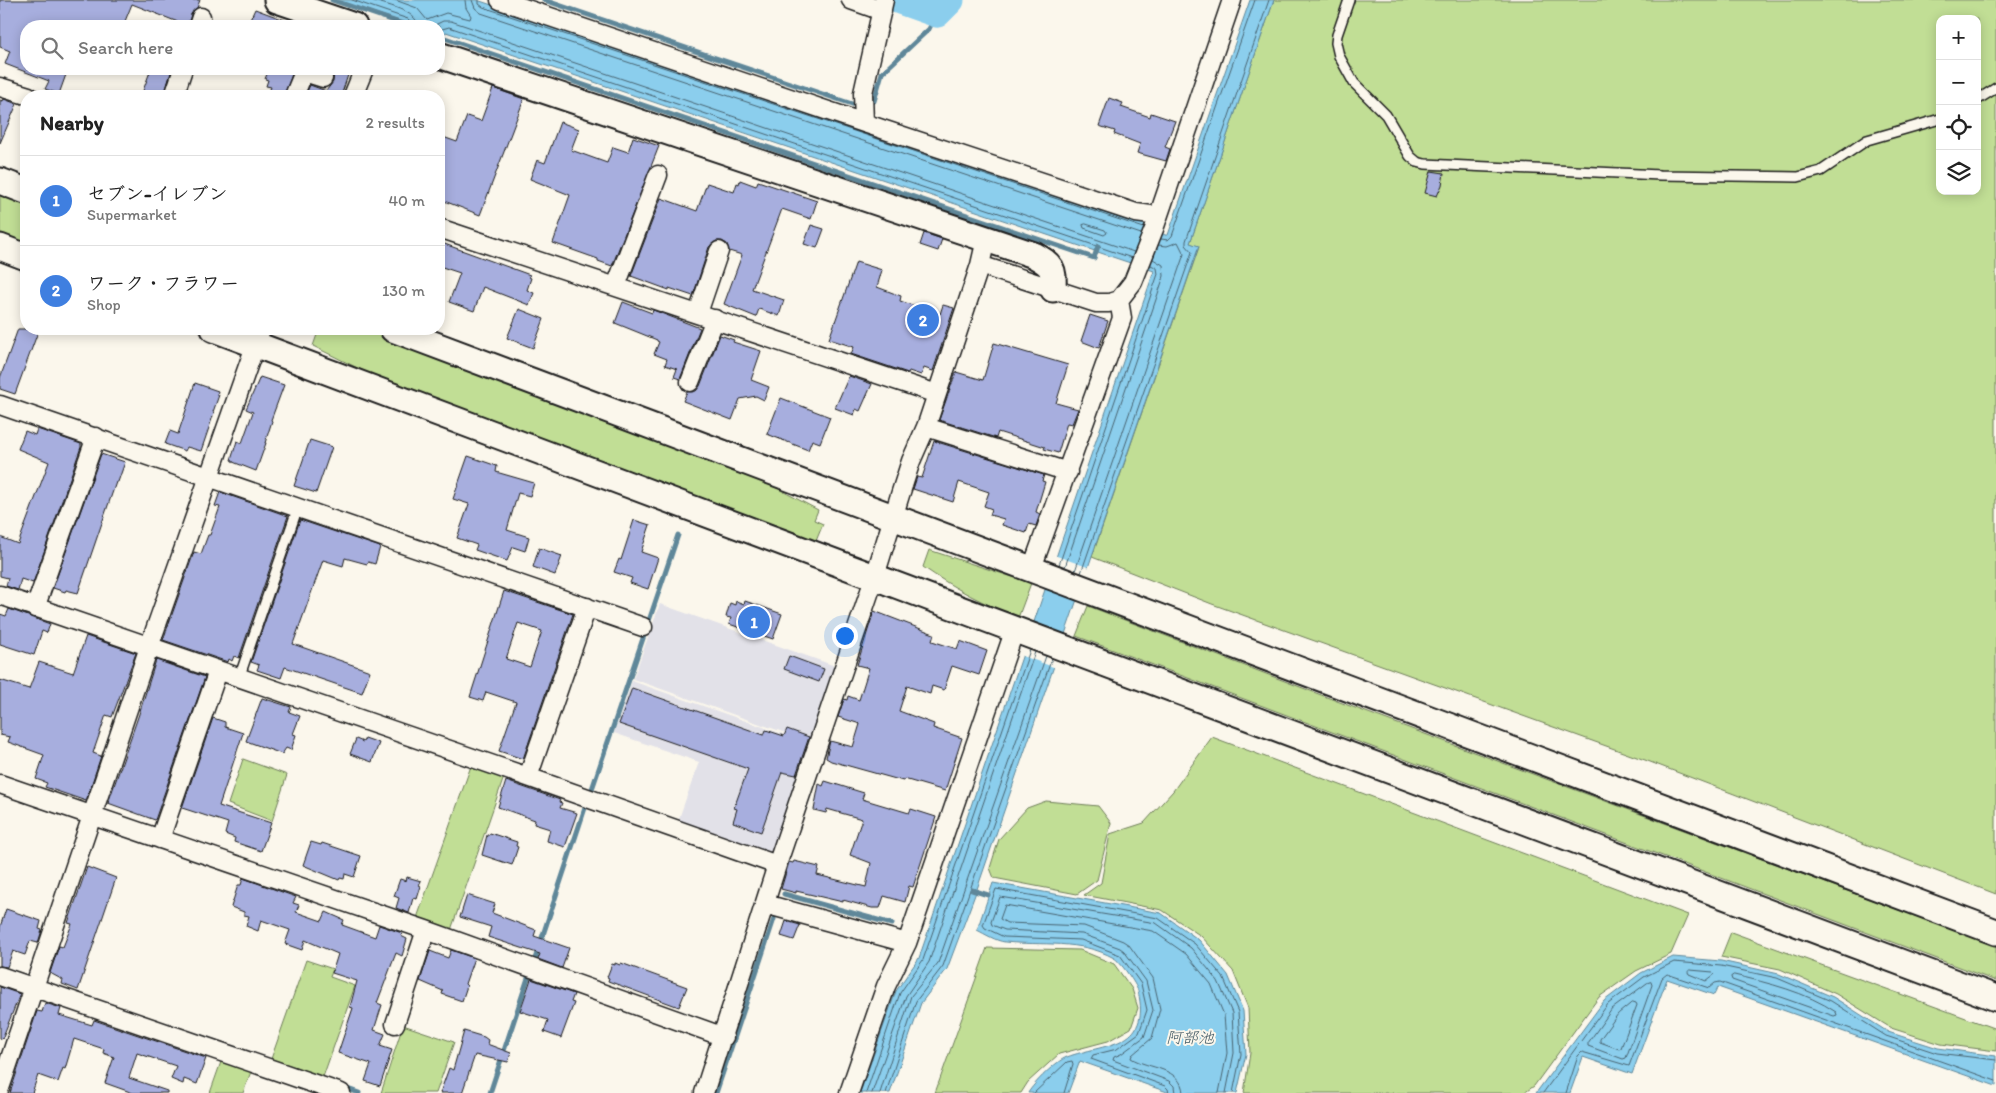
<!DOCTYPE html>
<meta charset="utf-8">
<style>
body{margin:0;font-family:Itim,"Klee One",sans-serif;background:#f6f6f6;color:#222}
.controls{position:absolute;right:15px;top:15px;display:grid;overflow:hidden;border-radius:10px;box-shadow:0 2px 12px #0003}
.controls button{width:45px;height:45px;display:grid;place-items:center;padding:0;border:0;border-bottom:1px solid #e0e0e0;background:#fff;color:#222;font:25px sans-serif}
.you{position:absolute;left:844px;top:635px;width:18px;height:18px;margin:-12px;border:4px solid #fff;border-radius:50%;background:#1a73e8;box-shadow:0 0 0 8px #1a73e833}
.badge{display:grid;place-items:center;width:32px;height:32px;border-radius:50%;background:#7c3aed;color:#fff;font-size:16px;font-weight:700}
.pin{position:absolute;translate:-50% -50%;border:2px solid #fff;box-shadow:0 1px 5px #0006}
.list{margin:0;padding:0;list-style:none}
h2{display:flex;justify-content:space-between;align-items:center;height:65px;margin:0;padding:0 20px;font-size:21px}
h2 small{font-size:16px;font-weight:400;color:#767676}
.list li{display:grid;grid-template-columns:32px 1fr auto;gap:15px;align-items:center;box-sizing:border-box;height:90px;padding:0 20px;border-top:1px solid #e0e0e0}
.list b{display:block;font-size:19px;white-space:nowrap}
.list p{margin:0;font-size:16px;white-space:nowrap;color:#767676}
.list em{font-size:16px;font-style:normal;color:#767676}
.icon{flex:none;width:28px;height:28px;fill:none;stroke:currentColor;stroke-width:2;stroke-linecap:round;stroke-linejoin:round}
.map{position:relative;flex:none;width:1996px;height:1093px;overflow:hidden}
.search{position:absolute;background:#fff;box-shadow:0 2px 12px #0003;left:20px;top:20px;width:425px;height:55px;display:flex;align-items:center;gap:12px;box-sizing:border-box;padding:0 18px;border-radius:20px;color:#767676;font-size:19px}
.panel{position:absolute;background:#fff;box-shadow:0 2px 12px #0003;left:20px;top:90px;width:425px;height:245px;border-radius:20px}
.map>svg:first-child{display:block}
.built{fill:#e2e1e8}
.green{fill:#c1de95;stroke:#6e7d58;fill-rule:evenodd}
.water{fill:#8bceed;stroke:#5f8799}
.pier{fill:#fbf7ec}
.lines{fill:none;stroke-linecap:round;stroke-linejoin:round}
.shore{stroke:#486370;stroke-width:1}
.stream{stroke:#5f8799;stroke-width:5}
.river{stroke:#8bceed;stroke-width:29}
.building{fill:#a7aede;stroke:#1c1c1c;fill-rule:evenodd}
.lane-casing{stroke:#1c1c1c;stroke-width:12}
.street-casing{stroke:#1c1c1c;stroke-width:21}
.secondary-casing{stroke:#1c1c1c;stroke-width:29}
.lane{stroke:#fbf7ec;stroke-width:9}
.street{stroke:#fbf7ec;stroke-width:18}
.secondary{stroke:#fbf7ec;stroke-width:25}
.labels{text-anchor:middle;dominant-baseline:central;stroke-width:4;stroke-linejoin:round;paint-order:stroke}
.water-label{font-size:16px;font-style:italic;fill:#435a65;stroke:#fbf7ec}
</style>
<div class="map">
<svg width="1996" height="1093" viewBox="0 0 1996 1093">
<rect width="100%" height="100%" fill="#fbf7ec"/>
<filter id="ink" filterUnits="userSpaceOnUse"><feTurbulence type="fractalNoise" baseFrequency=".02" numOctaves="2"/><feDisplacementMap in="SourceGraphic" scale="10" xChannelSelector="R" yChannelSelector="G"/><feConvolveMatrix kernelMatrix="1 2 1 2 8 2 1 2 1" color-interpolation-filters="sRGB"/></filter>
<g filter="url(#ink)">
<path class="built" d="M660 604 838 667 811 742 633 679Z
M632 681 811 744 773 853 767 856 677 824 699 762 614 733Z"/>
<path class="green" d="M1274 0H1996V894L1645 760 1212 604 1092 557 1199 247 1190 243ZM1940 19H1977V191H1940Z
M0 192 26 201V246L0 236Z
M319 329H367L756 477 818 510 814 520 823 524 816 541 378 378 313 346Z
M929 550 1031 583 1018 618C985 604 953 588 923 567Z
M1088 606 1371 714 1996 946V981L1076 636Z
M1212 737 1688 915 1671 954 1636 971 1599 997 1534 1086 1524 1093H1244L1250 1053 1248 1008 1233 971 1201 936 1162 910 1084 895 1101 883 1110 834 1144 823 1173 791Z
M243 759 287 775 272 821 228 804Z
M471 766 504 777 451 930 417 918Z
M1046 801 1098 806 1111 823 1097 880 1077 894 994 878 990 868 999 839 1027 808Z
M1731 932 1996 1029V1051L1941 1044 1891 1028 1836 994 1780 969 1721 957Z
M987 948 1080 950 1114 964 1132 989 1138 1008 1131 1028 1108 1041 1059 1054 1028 1082 1021 1093H935Z
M306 960 333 969 330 977 355 986 323 1077 271 1059Z
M403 1025 454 1042 436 1093H381Z
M222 1059 252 1069 243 1093H210Z"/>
<path class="water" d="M336 0H477L1148 225 1165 235H1168L1250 0H1274L1190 243 1199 246 976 892 947 969 921 1003 890 1093H860L896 991 919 958 1154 271 446 32 443 36 439 35V26H414Z
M993 883 1161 913 1199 940 1228 975 1243 1011 1246 1054 1237 1093H1170L1080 1061 1068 1093H1028C1034 1083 1056 1061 1067 1057 1104 1043 1152 1049 1138 991 1136 984 1120 961 1114 958 1080 939 1042 946 1005 942 996 941 985 934 977 930Z
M1673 957 1721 961 1779 974 1833 997 1888 1032 1938 1048 1996 1056V1086L1718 987 1714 995 1667 979 1632 1074 1583 1057 1570 1093H1536L1604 1001 1641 973Z"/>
<path class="pier" d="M1054 555 1090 568 1079 598 1044 585Z
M1031 623 1067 636 1056 668 1020 655Z"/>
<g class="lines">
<path class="shore" d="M352 0 408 19 411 22 412 26
M371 0C385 5 417 10 418 26
M395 0 417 8 427 20 446 13 470 19 471 16 466 8 465 0
M472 0 475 8 481 13 1141 234
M479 0V4L483 7 1144 228
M433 26 443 21H451L1134 252
M439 30 449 27 1132 258
M1086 224 1105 230 1107 233 1104 235 1084 228 1083 225Z
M1161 239 1168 240 1172 236 1255 0
M1059 565 1158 274 1157 268 1151 265
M1065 567 1164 276 1163 265 1153 259
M1075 571 1184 254 1178 242 1167 246 1158 245
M1081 573 1192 252 1186 245V241L1269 0
M1690 970 1713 972 1715 974 1706 981 1689 974 1688 972Z
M1734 975C1769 983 1806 992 1836 1012L1837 1015 1834 1016 1732 980 1731 977Z
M1651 982 1652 985 1626 1058 1623 1059 1588 1046V1043L1612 1009 1647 983Z
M1633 1002 1636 1003 1637 1005 1621 1048 1619 1049 1600 1042V1039L1618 1014Z
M866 1093 900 993 923 960 1030 650
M872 1093 906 996 929 962 1035 652
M880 1093 911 996 938 963 1046 656
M886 1093 916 1001 943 966 1052 658
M1034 1093 1067 1062 1072 1061 1073 1064 1064 1093
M1169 1093 1168 1089 1165 1086 1091 1059 1093 1055 1117 1049 1139 1033 1147 1010 1141 984 1120 955 1081 940 1004 937 985 928 983 925 996 889 1158 918 1195 944 1223 977 1238 1012 1241 1054 1233 1093
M1175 1093 1174 1086 1169 1081 1113 1060 1114 1057 1121 1054 1144 1037 1153 1010 1146 981 1124 951 1120 948 1082 934 1005 930 992 925 991 922 1000 897 1156 923 1191 948 1218 981 1232 1013 1234 1053 1226 1093
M1183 1093C1182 1067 1148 1069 1131 1058L1132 1055 1152 1038 1160 1009 1153 978 1129 945 1123 941 1084 926 1007 923 1000 919 1005 905 1153 931 1186 954 1211 984 1224 1015 1227 1053 1219 1093
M1543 1093 1608 1004 1644 977 1674 962 1721 966 1777 978 1831 1001 1886 1036 1937 1053 1996 1060
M1566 1093 1578 1056 1582 1052 1629 1066 1662 978 1667 974 1709 988 1715 983 1720 982 1996 1081"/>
<path class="stream" d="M332 0 409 26
M544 0 855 105 868 104 874 101 882 73 929 29 937 13
M439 36 1094 258 1098 246
M588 791 591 792 678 535
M972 890 988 895
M784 894 892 924
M534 962 586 805
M342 1087 359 1093
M490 1093 529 975
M716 1093 774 919"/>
<path class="river" d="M900 0 937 13 950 0"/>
</g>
<path class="building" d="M0 0H200L197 8 191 14 188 26 132 4 123 26H26V69H68L59 94 45 89 49 81 5 64 10 51 0 47Z
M255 9 298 25 297 26H260L249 22Z
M151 69H172L164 96H141Z
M269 69H294L284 96H267L271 87 266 86 268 80 265 79Z
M334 69H350L341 96H305L310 85 326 91 333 82Z
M493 88 524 99 480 215 439 199V149L443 137 457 142 467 116 481 121Z
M1109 98 1123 103 1121 107 1150 117 1151 113 1175 121 1165 147 1170 149 1166 161 1137 153 1140 144 1114 134 1115 131 1099 126Z
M4 99 17 104 0 143V100L3 101Z
M560 122 579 129 571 150 607 163 613 147 628 152 633 137 659 146 612 266 598 261V259L553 243 570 195 530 179 537 160 545 163Z
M1431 171 1444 173 1442 185 1437 196 1425 193Z
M740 180 756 186 758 181 817 201 811 219 782 209 752 289 784 300 779 316 759 309 756 317 724 304 742 255 729 251 727 244 722 241H716L709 247 693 296 669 288V290L631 276 661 198 697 211 707 183 734 192 737 183 739 184Z
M811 225 824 229 817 248 804 244Z
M924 233 942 239 938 251 920 245Z
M439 242 530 275 529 277 531 278 527 290 534 293 529 305 483 287 474 311 449 302 460 273 439 266Z
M856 262 882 270 877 287 901 296 900 301 940 314 943 305 954 308 933 371 924 368 921 375 909 371 908 373 851 354 854 347 829 339Z
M623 302 652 313 653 310 700 328 680 379 674 377 677 369 665 365 667 359 654 354 659 342 657 341V340L615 323Z
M519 309 544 319 533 348 507 338Z
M1090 315 1108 321 1099 348 1081 341Z
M18 329H39L15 394 0 389V378Z
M720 335 734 340 733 342 761 351 751 380 769 387 764 400 756 396 740 399 732 420 683 401 687 392 696 391 700 386Z
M994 343 1068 365 1056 403 1078 409 1072 424 1067 423 1058 453 1044 449 1045 447 998 432 996 438 939 420 956 372 983 380Z
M849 376 872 384 860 411 856 409 854 415 835 408Z
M260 377 284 385 271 420 272 421 265 443H266L256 471 233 462V461L231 460 237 441 242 443 253 412 246 409Z
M195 383 218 391 217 395H219L213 412 214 413 201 451 187 447 185 451 165 444 170 431 178 434Z
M781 398 830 417 820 443 812 440 808 450 767 434Z
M37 429 81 444V447L33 583 21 579 18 590 6 586 8 578 0 576V537L18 544 49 462 18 449 25 431 35 435Z
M310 440 332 447 316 493 294 486Z
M934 441 1044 475 1042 481 1045 482 1036 512 1040 514 1036 526 1029 524 1026 533 1002 525 1004 519 990 515 992 509 984 506 989 492 959 482 953 502 913 489 917 477 922 478Z
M101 454 125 462 118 482H116L78 593 66 590 65 592 53 588Z
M468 456 497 466 496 472 534 483 530 496 518 493 507 530 529 537 525 551 513 547 507 561 475 550 477 545 457 538 469 504 453 499Z
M220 492 288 516 239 658 234 656 232 661 229 659 228 662 163 640 194 552 201 554 208 535H210L220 507 215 506Z
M300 520 380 547 375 564 368 562 367 564 345 558 343 566 323 560 293 644 370 671 362 693 285 667 281 678 257 670 259 665 251 662Z
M634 520 650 525 641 552 658 558 648 589 630 583 632 578 614 572 619 559 621 560Z
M539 548 562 556 555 575 533 567Z
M504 591 573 614 523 759 499 751 516 702 486 692 483 701 470 697ZM518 623 542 631 530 667 506 659Z
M736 601 744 604 745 601 782 614 773 639 729 624 731 618 726 617 730 603 735 605Z
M9 609 50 624 47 633 42 631 34 655 0 644V614L6 616Z
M874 611 934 634 932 641 957 649 960 641 987 651 979 675 952 666 944 690 932 686 930 694 907 686 899 711 934 724 933 728 962 738 945 791 904 779 903 781 831 761 826 758 830 741 853 747 860 724 838 717 844 699 847 700 848 696 859 700 869 668 857 665Z
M86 636 136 653 112 717 106 715 93 753 101 756 86 801 45 787 47 783 36 779 44 755 8 742 10 737 0 735V680L29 689 39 662 73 673Z
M789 656 824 669 819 682 784 669Z
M156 660 205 677 155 820 108 803 139 714Z
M632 688 764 735 766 730 784 736 787 729 809 737 796 775 782 772 761 832 733 822 737 809 734 808 748 769 619 724Z
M262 698 291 707 289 712 300 716 293 734 296 735 291 750 286 748 282 754 246 741Z
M213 718 225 722V727L243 733 219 806 271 823 261 851 234 842 235 838 225 834 228 823 182 808Z
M365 738 379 743 372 762 350 754 356 739 363 742Z
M506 781 560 800 559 802 562 803 560 808 577 813 565 847 547 841 550 829 534 824 535 820 498 807Z
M825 781 864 793 862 799 909 813 911 809 936 817 913 887 909 886 905 902 884 896 880 908H872L843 900V902L796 891V893L781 889 789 862 793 863 794 861 819 867 817 875 866 887 871 863 850 855 862 819 827 809 826 813 814 810 819 784 823 786Z
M490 833 517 842 516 846 518 847 512 865 482 855 487 835H489Z
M311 842 321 845 322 843 361 856 354 877 345 874 344 879 340 878 339 880 303 865Z
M87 867 116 878 78 990 62 984 63 980 50 973 59 946 63 947 72 924 68 923Z
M407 877 421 881 419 885 421 886 417 899 413 898 409 913 396 908 399 898 394 896 400 879 406 881Z
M243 878 296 897 293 903 299 905 296 912 322 921 326 912 344 920 342 925 375 937 379 925 402 933 401 936 407 939 402 956 396 953 377 1003 382 1005 374 1030 385 1034 380 1046 392 1050 380 1086 365 1081 371 1064 338 1053 353 1008 350 1007 357 981 332 973 338 954 305 940 302 950 285 944 290 930 261 920 258 931 246 926 249 916 244 915V912L231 907 238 885H241Z
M467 895 495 904 492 913 536 930 534 936 569 948 562 968 538 959 540 954 488 937 491 927 460 917Z
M6 909 41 921 39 929 42 930 38 943 30 941 25 955 13 951 7 967 0 966V927Z
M786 921 800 925 794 940 781 936Z
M451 950 474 958 465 984 467 986 462 1001 442 994 443 991 420 981 430 951 448 958Z
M615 963 620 965 621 963 687 987 679 1007 608 981 609 978 607 977 612 964 615 965Z
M531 979 574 994 571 1002 574 1003 561 1038 544 1032 548 1020 520 1011Z
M0 987 20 994 2 1039 0 1038Z
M45 1003 61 1008 59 1015 92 1025 94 1020 206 1058 197 1084 184 1079 183 1084 171 1079 176 1066 137 1053 129 1078 167 1091V1093H133L105 1083 114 1057 103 1053 104 1049 74 1039 65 1069 63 1068 58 1082 38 1075 32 1093H10L37 1011 42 1012Z
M464 1031 484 1037 488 1040 487 1044 511 1053 508 1062 475 1055 462 1093H440L449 1068 453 1070Z"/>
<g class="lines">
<g class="lane-casing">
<path id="lane" d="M1349 0 1337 35 1336 43 1339 56 1354 83 1386 115 1410 156 1417 162 1425 164 1660 175 1798 177 1821 171 1867 140 1940 119
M1977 100 1996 88
M239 678 298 507"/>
</g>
<g class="street-casing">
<path id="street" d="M500 0 864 123
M851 0 882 11
M884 0 863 93 864 123 1136 213 1158 216
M198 26 201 17
M0 87 29 96
M174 96 183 69
M294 96 304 72 323 78
M353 96 364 69
M439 228 937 394
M980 265 1096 303H1109L1119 300 1133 282 1154 229 1232 0
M616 286 658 175
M698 313 719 251
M690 382 715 319
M0 405 643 627
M926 427 1068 472
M1032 568 1122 318 1119 300
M0 595 528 777 777 865
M35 608 96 437
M528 777 587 607
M0 784 426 930 724 1037
M160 839 218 671
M765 904 907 943
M0 976 341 1093
M395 1024 426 930
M0 1088 149 647 261 329
M704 1093 777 865 875 576 900 495 911 461 926 427 980 265 986 239
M849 1093 886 986 907 943 1015 629"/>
</g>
<g class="secondary-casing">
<path id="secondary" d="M277 0 354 26
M439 55 1034 255C1052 265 1054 268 1053 289
M0 181 26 191
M0 247 26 257
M214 329 1996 998
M393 329 1996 932"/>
</g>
<use href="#lane" class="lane"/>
<use href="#street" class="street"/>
<use href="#secondary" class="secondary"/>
</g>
</g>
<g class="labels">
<g class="water-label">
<text x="1190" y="1037">阿部池</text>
</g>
</g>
</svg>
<div class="controls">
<button>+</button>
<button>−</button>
<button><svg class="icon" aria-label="locate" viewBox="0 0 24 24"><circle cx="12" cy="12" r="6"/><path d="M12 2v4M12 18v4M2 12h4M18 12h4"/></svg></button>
<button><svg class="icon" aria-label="layers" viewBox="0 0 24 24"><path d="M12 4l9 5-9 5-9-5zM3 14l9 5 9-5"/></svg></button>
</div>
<div class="you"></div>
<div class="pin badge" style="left:754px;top:622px;background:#3f7fe0">1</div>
<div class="pin badge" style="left:923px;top:320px;background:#3f7fe0">2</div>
<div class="search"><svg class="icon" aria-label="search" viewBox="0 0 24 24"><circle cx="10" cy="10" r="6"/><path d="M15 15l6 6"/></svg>Search here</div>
<section class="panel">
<h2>Nearby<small>2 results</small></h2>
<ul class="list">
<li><span class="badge" style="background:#3f7fe0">1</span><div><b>セブン-イレブン</b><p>Supermarket</p></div><em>40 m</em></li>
<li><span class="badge" style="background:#3f7fe0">2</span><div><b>ワーク・フラワー</b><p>Shop</p></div><em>130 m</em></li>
</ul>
</section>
</div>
